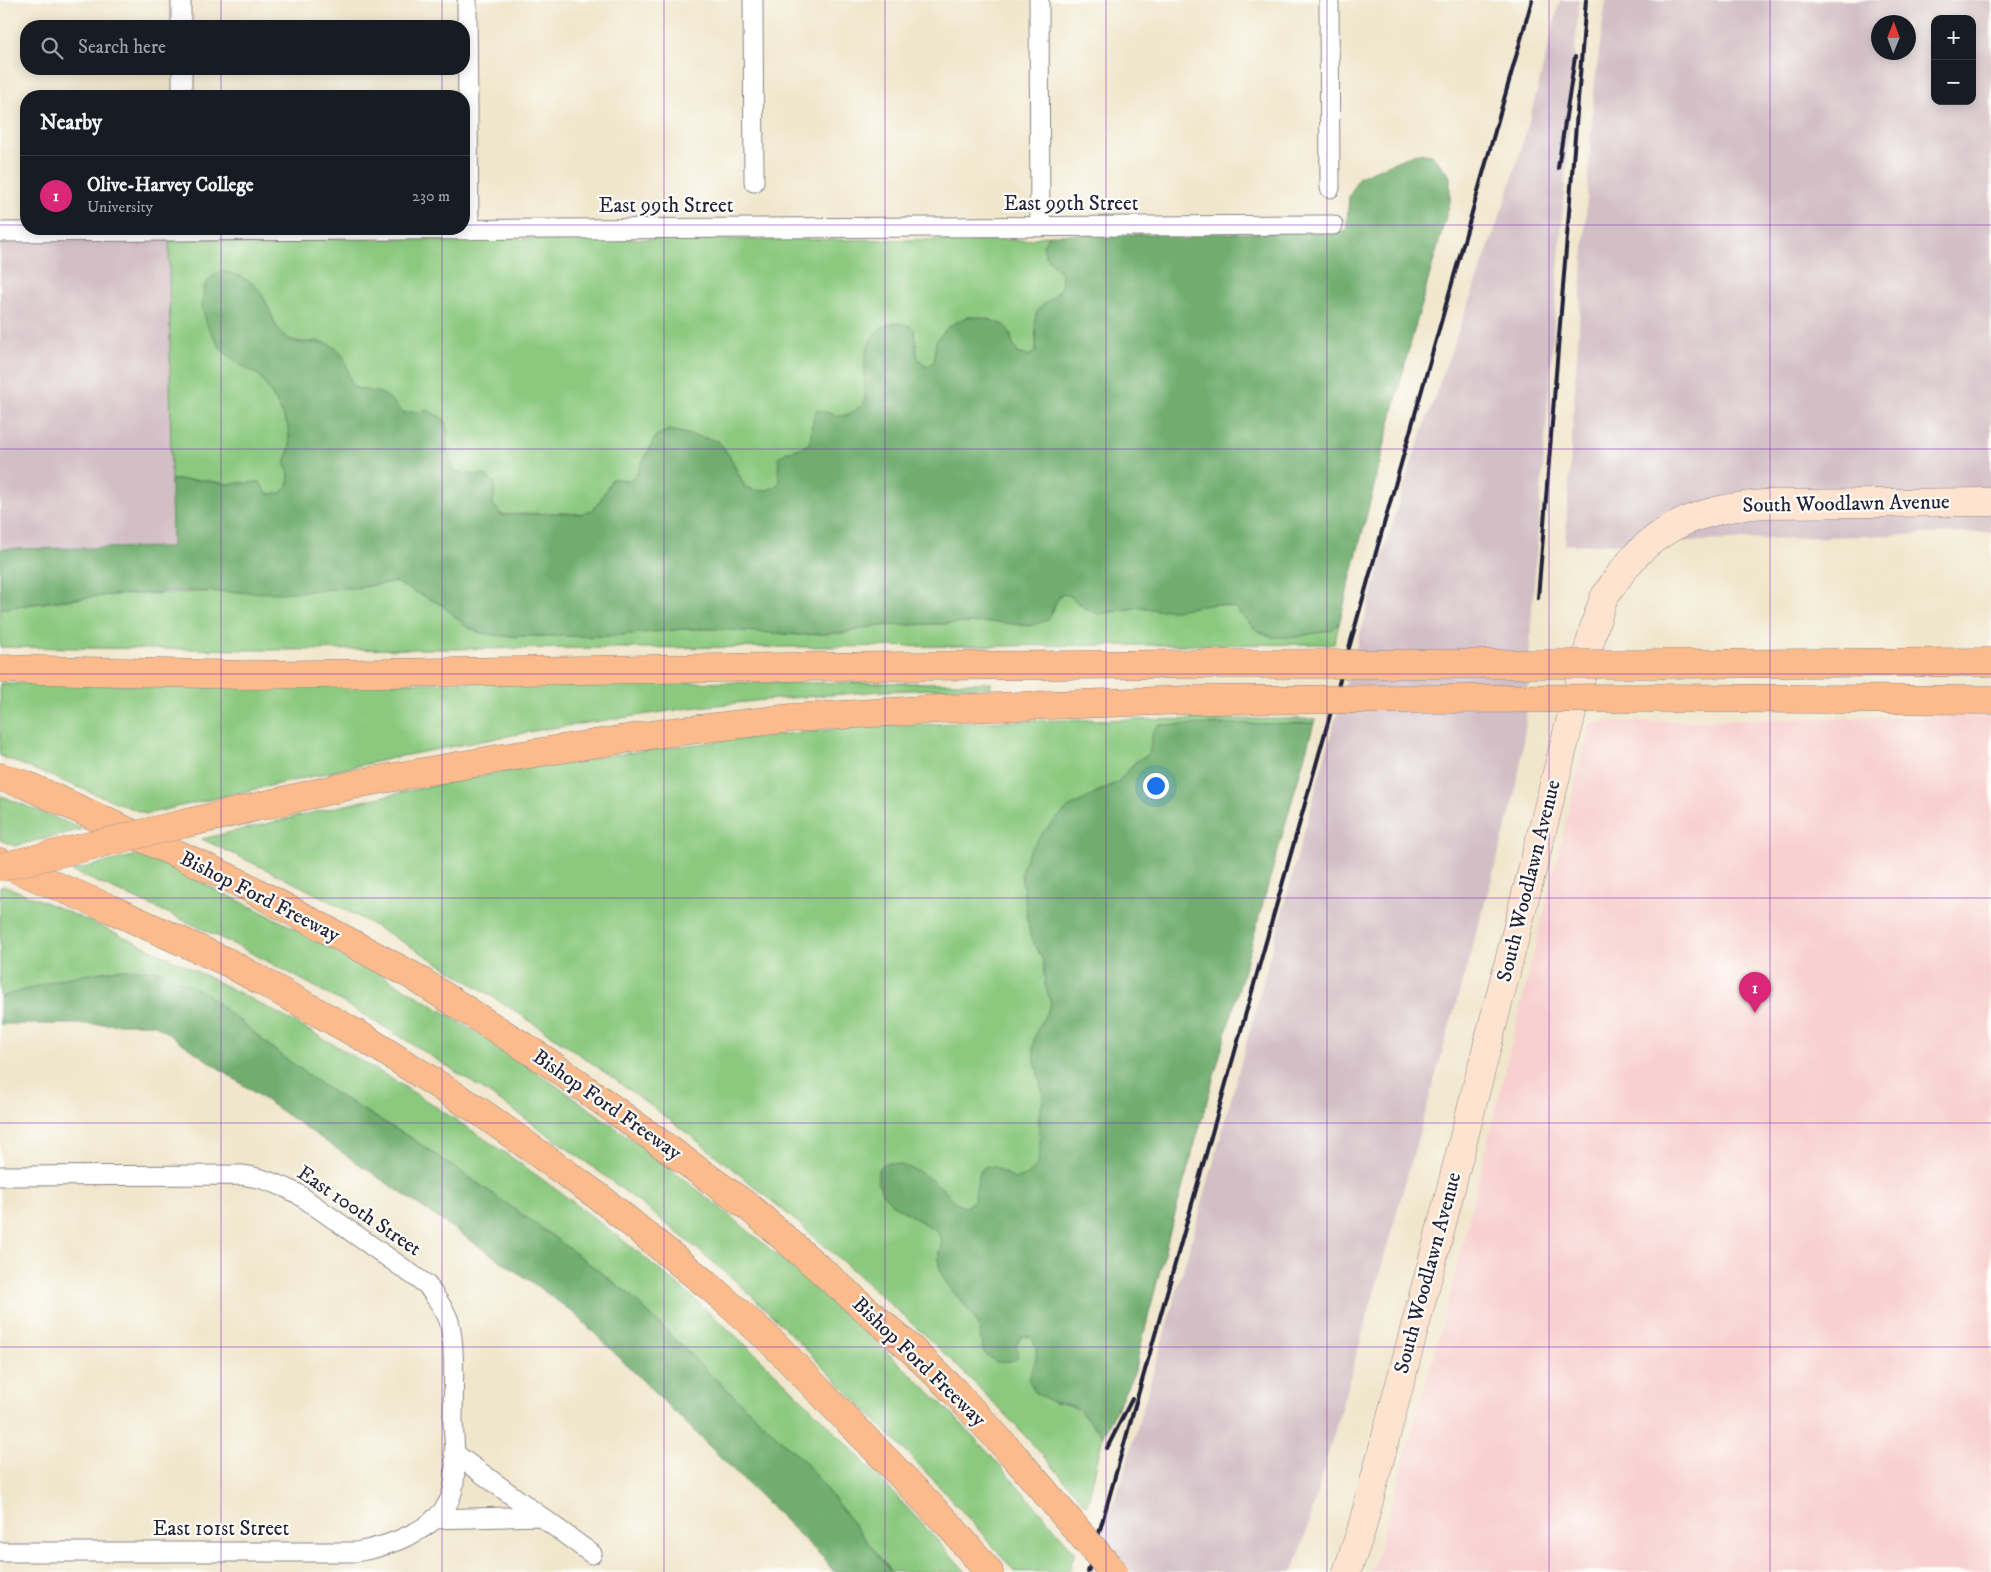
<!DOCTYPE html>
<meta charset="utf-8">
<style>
body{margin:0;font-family:"IM FELL DW Pica",serif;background:#242831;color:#f1f3f6}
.controls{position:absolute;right:15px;top:15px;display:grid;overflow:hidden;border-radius:10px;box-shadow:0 2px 12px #0003}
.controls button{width:45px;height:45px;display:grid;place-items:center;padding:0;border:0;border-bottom:1px solid #363941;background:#171b24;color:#f1f3f6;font:25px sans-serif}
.compass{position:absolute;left:1871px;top:15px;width:45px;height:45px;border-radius:50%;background:#171b24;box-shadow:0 2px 12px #0003;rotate:1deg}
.you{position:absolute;left:1155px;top:785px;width:18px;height:18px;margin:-12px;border:4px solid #fff;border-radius:50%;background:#1a73e8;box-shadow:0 0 0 8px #1a73e833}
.badge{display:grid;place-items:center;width:32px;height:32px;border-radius:50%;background:#db2777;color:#fff;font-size:16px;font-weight:700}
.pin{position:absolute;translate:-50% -41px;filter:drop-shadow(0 1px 2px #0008)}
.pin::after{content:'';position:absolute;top:26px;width:18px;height:15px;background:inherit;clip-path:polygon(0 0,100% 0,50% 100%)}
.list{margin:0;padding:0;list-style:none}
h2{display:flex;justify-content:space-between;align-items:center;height:65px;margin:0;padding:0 20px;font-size:21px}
h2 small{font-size:16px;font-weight:400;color:#9ea1a6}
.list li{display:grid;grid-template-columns:32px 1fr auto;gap:15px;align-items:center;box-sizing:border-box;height:80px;padding:0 20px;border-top:1px solid #363941}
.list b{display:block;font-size:19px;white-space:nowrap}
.list p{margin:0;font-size:16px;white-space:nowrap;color:#9ea1a6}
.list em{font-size:16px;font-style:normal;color:#9ea1a6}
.icon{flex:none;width:28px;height:28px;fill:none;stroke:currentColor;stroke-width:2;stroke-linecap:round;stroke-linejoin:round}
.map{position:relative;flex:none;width:1991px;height:1572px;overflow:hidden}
.search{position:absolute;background:#171b24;box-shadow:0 2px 12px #0003;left:20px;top:20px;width:450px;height:55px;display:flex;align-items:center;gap:12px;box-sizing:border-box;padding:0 18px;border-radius:20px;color:#9ea1a6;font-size:19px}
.panel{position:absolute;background:#171b24;box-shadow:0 2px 12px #0003;left:20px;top:90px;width:450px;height:145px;border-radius:20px}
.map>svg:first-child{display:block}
.built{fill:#f7d0cf}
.industrial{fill:#d2bec5;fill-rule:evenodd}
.green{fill:#8bc97f;stroke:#56765d}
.forest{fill:#70ad6e;stroke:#496854}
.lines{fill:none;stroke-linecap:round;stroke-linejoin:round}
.street-casing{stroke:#898484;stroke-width:21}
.secondary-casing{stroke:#898484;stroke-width:29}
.highway-casing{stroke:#898484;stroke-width:29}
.street{stroke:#fff;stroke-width:19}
.secondary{stroke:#fde4d1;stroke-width:28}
.highway{stroke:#fbbb8d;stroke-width:28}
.rail{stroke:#22223b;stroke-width:4}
.highway-bridge-casing{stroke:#898484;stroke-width:29;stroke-linecap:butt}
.highway-bridge{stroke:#fbbb8d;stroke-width:28}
.grid{fill:none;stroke:#7b2cbf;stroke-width:1;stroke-opacity:0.55}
.labels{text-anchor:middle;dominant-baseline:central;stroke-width:4.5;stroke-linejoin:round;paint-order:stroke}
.street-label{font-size:21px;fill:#22223b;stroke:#fdfcf7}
</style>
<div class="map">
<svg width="1991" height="1572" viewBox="0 0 1991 1572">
<rect width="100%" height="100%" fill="#fdfcf7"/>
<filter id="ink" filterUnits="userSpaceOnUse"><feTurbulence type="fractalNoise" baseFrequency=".02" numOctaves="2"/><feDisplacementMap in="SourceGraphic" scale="10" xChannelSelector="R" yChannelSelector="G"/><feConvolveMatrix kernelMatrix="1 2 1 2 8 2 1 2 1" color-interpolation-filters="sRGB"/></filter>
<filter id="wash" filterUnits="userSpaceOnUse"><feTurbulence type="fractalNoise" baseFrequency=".0096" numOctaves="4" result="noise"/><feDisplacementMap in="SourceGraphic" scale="20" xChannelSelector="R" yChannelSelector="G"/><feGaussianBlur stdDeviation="1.12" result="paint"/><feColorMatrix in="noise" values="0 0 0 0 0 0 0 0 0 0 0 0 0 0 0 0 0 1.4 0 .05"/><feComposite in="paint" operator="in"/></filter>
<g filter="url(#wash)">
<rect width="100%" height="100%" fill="#f0e6cc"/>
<path class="built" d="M1991 715V1572H1370L1375 1563 1448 1304 1590 723Z"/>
<path class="industrial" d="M1560 0H1579L1532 609 1526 721 1521 761 1512 807 1302 1546 1293 1572H1088L1122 1480 1202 1204 1331 734 1398 504 1416 449 1507 196 1531 114Z
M1606 0H1991V532L1565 545 1594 89ZM1935 19H1972V101H1935ZM1878 22H1908V52H1878Z
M169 238 172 547 0 549V239Z"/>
<path class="green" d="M1049 235 1043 245 1046 257 1062 274C1062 277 1063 283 1061 286 1057 299 1040 302 1036 315 1034 322 1037 341 1036 351L1028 356 1019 354 1013 345 1010 333 990 319 966 317 936 341 934 362 927 367 917 357V344L866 366 865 401C853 414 843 420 826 412L811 425 813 434 809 444 799 450 787 451 778 469 780 482C769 493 759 492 745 487L730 457 718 441 669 430 656 436 636 475 630 480 612 479 600 501 592 510 580 514 561 513 501 515 493 504 495 492 484 475H466L455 471C449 457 444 446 448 432L429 411 402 413C382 387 380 395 352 387L347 375 345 360 318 341C275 347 277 323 260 292L239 364 260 376 276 401 288 426 290 445 285 465 289 474 288 486 281 493 267 494 260 482 227 484 202 480H171L169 238 1027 240Z
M396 582 442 605 466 626 480 633 505 636H611L683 629H715L800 635 843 633 874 626 998 622 1030 626 1053 611 1056 601 1061 593 1069 595 1083 607 1098 614 1141 607 1156 610 1216 604 1235 608 1257 631C1279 632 1320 639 1339 624L1334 644 259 650 0 647V609L9 607 110 595 362 587Z
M506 682 991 683V687L883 691 764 700 690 708 545 729 402 756 146 814 0 756V683L136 685Z
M1315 719 1314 723 1158 725 1150 754 1135 762 1118 782 1096 792 1021 873 1030 935 1043 960 1045 984 1051 1004 1041 1023 1039 1078 1044 1098 1039 1113V1131L1041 1150 1037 1166 1028 1177 1014 1179 1005 1172 974 1201 965 1207 958 1205 951 1197 893 1205 937 1231 942 1242C928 1279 961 1294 977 1322 982 1329 982 1342 984 1352L1016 1345 1022 1336 1031 1337C1041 1353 1036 1364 1028 1380L1054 1403C1081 1404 1085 1419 1103 1436L1087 1506C1054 1468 1021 1430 985 1394 945 1352 901 1314 858 1275 698 1132 523 1005 333 903 290 880 246 860 202 839 314 813 425 784 538 766 644 749 751 737 858 727 889 725 922 725 954 723 1074 718 1194 720 1315 719Z
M0 796 4 797 83 829 15 846 0 840Z
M141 854C230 896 319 938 404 988 557 1079 699 1184 832 1303 873 1339 914 1376 953 1415 995 1459 1035 1505 1075 1552L1069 1572H1015C967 1514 914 1459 861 1406 819 1363 778 1319 734 1280 606 1170 465 1071 319 989 239 944 155 906 71 871Z
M5 886C247 982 473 1114 673 1281 778 1369 874 1470 966 1572H891L804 1461 711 1375 629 1294 551 1235 414 1140 326 1088 277 1052 239 1020 7 996 0 997V887Z"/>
<path class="forest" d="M1416 153 1432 155 1450 176V202L1407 356 1339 624 1332 630 1297 637H1273L1257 631 1235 608 1216 604 1175 610H1156L1141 607 1098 614 1083 607 1069 595 1061 594C1055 602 1053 611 1048 620L1030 626 998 622 874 626 843 633 800 635 715 629H683L611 636H505L480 633 466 626 442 605 395 582 362 587 282 593 182 591 110 595 53 601 0 609V549L172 547 171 480H202L227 484 260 482 267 494 281 493 288 486 289 474 285 465 290 445 288 426 276 401 260 376 239 364 221 349 207 325 202 306 204 287 213 276 221 271C252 277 260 286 272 316 274 321 276 329 281 332 284 335 289 340 293 341 314 348 327 332 344 358 347 364 349 379 353 387 380 395 382 387 402 413L429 411 444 419 448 432 446 442 448 456 455 471 466 475H484L495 482 493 504 501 515 561 513 580 514 592 510 600 501 612 479 630 480 636 475 656 436 669 430 718 441 730 457 745 487C759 492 769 493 780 482L778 457C788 450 799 450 809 444 813 432 810 422 817 410 842 414 844 424 865 401 866 386 863 369 866 354 870 330 893 314 914 329L917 357 926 367 934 362 936 341 948 327 966 317H980L1005 325 1010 333 1013 345 1019 354 1029 356 1036 351C1037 341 1034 322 1036 315 1040 302 1057 299 1061 286 1062 283 1062 277 1062 274L1046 257 1043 245 1049 235 1346 232 1349 197 1359 177Z
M1314 723 1169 1235 1134 1373 1103 1436 1079 1409 1068 1404 1054 1403 1036 1393 1028 1379C1035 1364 1041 1352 1031 1337L1021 1336 1016 1345 1018 1358 1011 1361 995 1362C992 1359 986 1355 984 1352 979 1343 982 1330 977 1322 961 1293 928 1279 942 1242L937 1231 893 1205 883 1195 878 1182V1169L885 1163C906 1162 928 1176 944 1190 951 1197 955 1204 965 1207L974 1201 979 1174 984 1167 993 1166 1014 1179C1049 1173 1038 1148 1039 1121 1039 1113 1044 1103 1043 1095 1040 1079 1031 1054 1034 1039 1037 1027 1046 1015 1051 1004L1045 984 1043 960 1030 935 1021 873 1027 855 1043 832 1068 808 1118 782 1135 762 1149 754 1153 732 1158 725Z
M120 969 160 971 205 993 277 1052 326 1088 414 1140 472 1179 551 1235 629 1294 711 1375 804 1461 891 1572H834L824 1559 575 1314 533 1283 154 1024H0V997L64 978Z"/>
</g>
<g filter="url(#ink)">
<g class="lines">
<g class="street-casing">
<path id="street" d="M181 0V26
M467 0 469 230
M753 0 754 182
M1039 0 1040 227
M1329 0 1330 188
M182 69V96
M0 232 1333 225
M0 1176 242 1175C264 1178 280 1184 298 1194L427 1285C434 1296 445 1308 449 1321 456 1346 453 1393 453 1420 454 1440 458 1478 451 1496 440 1529 387 1547 356 1552H0
M454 1453 592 1554
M434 1519 540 1516"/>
</g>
<g class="secondary-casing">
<path id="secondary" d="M1347 1572 1361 1531 1437 1243 1593 631C1596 620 1600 609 1604 598 1608 591 1614 583 1619 576 1654 525 1705 508 1764 504L1991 502"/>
</g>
<g class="highway-casing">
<path id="highway" d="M1664 664 1991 662
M0 669 246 675 788 667 1198 664
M1653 698 1991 700
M0 777 26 785 234 880 411 975 548 1062 750 1208 911 1349 952 1389
M187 823 361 783 503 758 664 733 792 718 940 709 1188 700
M0 862 111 909 229 963 366 1039 482 1113 599 1197 710 1287 770 1340 949 1525 989 1572"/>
</g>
<use href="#street" class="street"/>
<use href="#secondary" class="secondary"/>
<use href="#highway" class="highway"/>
<path class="rail" d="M1558 168 1575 57
M1538 598 1586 0
M1107 1448 1132 1399
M1088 1572 1532 0"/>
<g class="highway-bridge-casing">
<path id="highway-bridge" d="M1198 664H1664
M1188 700 1653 698
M0 867 187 823
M952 1389 1016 1458 1113 1572"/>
</g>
<use href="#highway-bridge" class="highway-bridge"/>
</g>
</g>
<path class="grid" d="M221 0V26M442 0V26M664 0V1572M885 0V1572M1106 0V1572M1327 0V1572M1549 0V1572M1770 0V1572M221 69V96M442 69V96M0 225H26M464 225H1991M221 229V1572M442 229V1572M0 449H1991M0 674H1991M0 898H1991M0 1123H1991M0 1347H1991"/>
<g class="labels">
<g class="street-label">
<text x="1071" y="204">East 99th Street</text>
<text x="666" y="206">East 99th Street</text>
<text transform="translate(1846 504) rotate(-1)">South Woodlawn Avenue</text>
<text transform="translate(1529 881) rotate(-76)">South Woodlawn Avenue</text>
<text transform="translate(260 897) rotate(27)">Bishop Ford Freeway</text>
<text transform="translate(607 1105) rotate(35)">Bishop Ford Freeway</text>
<text transform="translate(359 1211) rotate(34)">East 100th Street</text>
<text transform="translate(1428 1273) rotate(-75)">South Woodlawn Avenue</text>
<text transform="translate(919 1362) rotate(44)">Bishop Ford Freeway</text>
<text x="221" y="1529">East 101st Street</text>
</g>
</g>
</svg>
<div class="controls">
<button>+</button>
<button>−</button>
</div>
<svg class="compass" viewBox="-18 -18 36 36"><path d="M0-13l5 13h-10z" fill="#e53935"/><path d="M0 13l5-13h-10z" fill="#9ea1a6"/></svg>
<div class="you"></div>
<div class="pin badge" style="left:1755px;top:1013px">1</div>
<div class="search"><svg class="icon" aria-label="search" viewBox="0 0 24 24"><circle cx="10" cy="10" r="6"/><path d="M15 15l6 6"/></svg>Search here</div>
<section class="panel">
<h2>Nearby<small></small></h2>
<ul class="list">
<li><span class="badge">1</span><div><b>Olive-Harvey College</b><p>University</p></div><em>230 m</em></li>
</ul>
</section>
</div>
